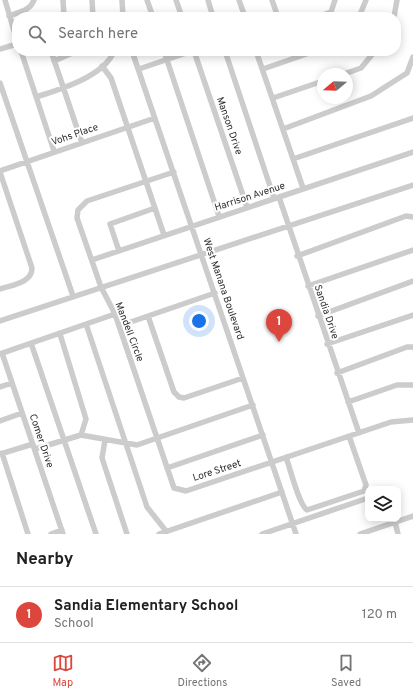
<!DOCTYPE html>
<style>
body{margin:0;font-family:Overpass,sans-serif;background:#f2f2f2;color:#202124}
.controls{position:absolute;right:12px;bottom:12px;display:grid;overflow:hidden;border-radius:8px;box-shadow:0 2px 10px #0003}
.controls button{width:36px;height:36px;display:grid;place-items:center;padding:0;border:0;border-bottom:1px solid #e0e0e0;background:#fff;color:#202124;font:20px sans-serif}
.compass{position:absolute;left:317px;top:68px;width:36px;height:36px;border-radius:50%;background:#fff;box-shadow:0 2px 10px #0003;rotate:251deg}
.you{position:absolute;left:199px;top:321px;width:14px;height:14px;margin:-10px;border:3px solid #fff;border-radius:50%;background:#1a73e8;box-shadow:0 0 0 6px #1a73e833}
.badge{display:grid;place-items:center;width:26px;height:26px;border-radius:50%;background:#dc463c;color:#fff;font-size:13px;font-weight:700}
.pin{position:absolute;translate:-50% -33px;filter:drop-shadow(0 1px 2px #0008)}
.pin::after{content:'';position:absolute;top:21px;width:14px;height:12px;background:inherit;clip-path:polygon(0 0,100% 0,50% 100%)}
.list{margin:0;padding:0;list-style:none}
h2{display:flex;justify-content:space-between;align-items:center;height:52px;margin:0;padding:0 16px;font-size:17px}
h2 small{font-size:13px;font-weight:400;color:#757577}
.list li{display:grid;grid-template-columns:26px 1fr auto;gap:12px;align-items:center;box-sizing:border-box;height:56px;padding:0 16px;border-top:1px solid #e0e0e0}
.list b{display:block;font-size:15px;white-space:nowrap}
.list p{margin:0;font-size:13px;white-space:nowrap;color:#757577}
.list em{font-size:13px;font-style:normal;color:#757577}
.icon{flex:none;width:22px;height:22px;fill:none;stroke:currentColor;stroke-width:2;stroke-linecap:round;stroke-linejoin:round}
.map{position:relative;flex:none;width:413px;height:534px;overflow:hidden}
.search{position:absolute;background:#fff;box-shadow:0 2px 10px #0003;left:12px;right:12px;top:12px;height:44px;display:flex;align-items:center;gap:10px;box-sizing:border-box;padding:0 14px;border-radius:16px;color:#757577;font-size:15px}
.sheet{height:108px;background:#fff}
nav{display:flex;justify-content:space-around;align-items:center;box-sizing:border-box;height:56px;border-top:1px solid #e0e0e0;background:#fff;font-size:11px;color:#757577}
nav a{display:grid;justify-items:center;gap:2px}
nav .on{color:#dc463c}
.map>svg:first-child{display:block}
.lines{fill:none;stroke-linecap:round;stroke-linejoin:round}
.minor{stroke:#ccc;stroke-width:5.5}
.labels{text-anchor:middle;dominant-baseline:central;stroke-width:4;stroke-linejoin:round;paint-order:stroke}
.street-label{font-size:10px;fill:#2f2f2f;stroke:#fff}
</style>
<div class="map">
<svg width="413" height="534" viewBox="0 0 413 534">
<rect width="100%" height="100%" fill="#fff"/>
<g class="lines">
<path class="minor" d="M5 0 17 41
M63 0 64 17
M92 0 93 17
M122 0 123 17
M147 0 153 17
M176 0 182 17
M208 0 213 17
M239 0 245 17
M272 0 278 17
M9 16C19 12 30 11 34 0
M316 17 331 12 335 0
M359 17 366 0
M394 17 397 0
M0 49 17 44
M21 51 54 151
M51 51 82 143
M132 51 296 534
M164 51 219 216
M194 51 247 207
M225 51 274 198
M256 51 303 188
M54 61 77 51
M102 66 111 78 164 235
M139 69 192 51
M263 69 315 51
M344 74 361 68 375 51
M0 83 73 296
M36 97C59 90 105 76 114 51
M273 98 323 81
M283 129 371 96 407 73 413 57
M293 159 413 118
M0 171 155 118
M0 172 32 268C32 283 12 285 0 289
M174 172 87 201 78 210 77 218 101 287 115 314 174 488 186 491 391 422 413 420
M279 197 359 433
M119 251 110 224 155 208
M297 256 406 216 413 217
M92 260 413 152
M308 286 413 250
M148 316 174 392 179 397 184 398 243 378
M318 316 413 281
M0 321 413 185
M86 324 147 507 166 531
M119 326 215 293
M60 334 86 419 81 435
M31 343 96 534
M327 344 413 315
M2 353 63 534
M0 354 115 314
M337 373 407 347H413
M0 387 12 383
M348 402 397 385H413
M0 421 22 413
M105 440 102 458 127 534
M35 449 81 435 137 445 253 405
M2 453 28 534
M0 454 33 444
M286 457C290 468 299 505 307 510L364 491 366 485 349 436
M167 468 263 435
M395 522 398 534
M51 534 62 530
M159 534 282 492
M262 534 368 498
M360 534 413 516"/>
</g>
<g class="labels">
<g class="street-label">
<text transform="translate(229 126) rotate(71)">Manson Drive</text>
<text transform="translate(75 135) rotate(-19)">Vohs Place</text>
<text transform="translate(250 197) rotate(-18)">Harrison Avenue</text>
<text transform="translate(223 289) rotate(71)">West Manana Boulevard</text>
<text transform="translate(326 312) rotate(71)">Sandia Drive</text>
<text transform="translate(129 332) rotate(69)">Mandell Circle</text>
<text transform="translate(41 441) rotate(71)">Comer Drive</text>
<text transform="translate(217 471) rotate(-18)">Lore Street</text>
</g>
</g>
</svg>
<div class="controls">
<button><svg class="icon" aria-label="layers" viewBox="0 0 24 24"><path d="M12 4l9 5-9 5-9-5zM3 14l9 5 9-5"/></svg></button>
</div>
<svg class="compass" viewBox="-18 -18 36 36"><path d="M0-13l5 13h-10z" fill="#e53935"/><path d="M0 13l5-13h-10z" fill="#757577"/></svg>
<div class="you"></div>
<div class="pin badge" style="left:279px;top:342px">1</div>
<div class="search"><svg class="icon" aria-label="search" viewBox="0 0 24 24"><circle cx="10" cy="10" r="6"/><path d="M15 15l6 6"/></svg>Search here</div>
</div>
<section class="sheet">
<h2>Nearby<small></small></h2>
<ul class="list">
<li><span class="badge">1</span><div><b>Sandia Elementary School</b><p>School</p></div><em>120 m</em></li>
</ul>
</section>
<nav>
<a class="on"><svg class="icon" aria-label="map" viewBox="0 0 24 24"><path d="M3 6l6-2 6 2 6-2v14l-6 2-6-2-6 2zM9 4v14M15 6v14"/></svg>Map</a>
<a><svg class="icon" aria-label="directions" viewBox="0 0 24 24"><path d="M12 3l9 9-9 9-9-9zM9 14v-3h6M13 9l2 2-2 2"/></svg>Directions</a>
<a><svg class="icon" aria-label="saved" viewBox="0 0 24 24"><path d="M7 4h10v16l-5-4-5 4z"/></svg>Saved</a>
</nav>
